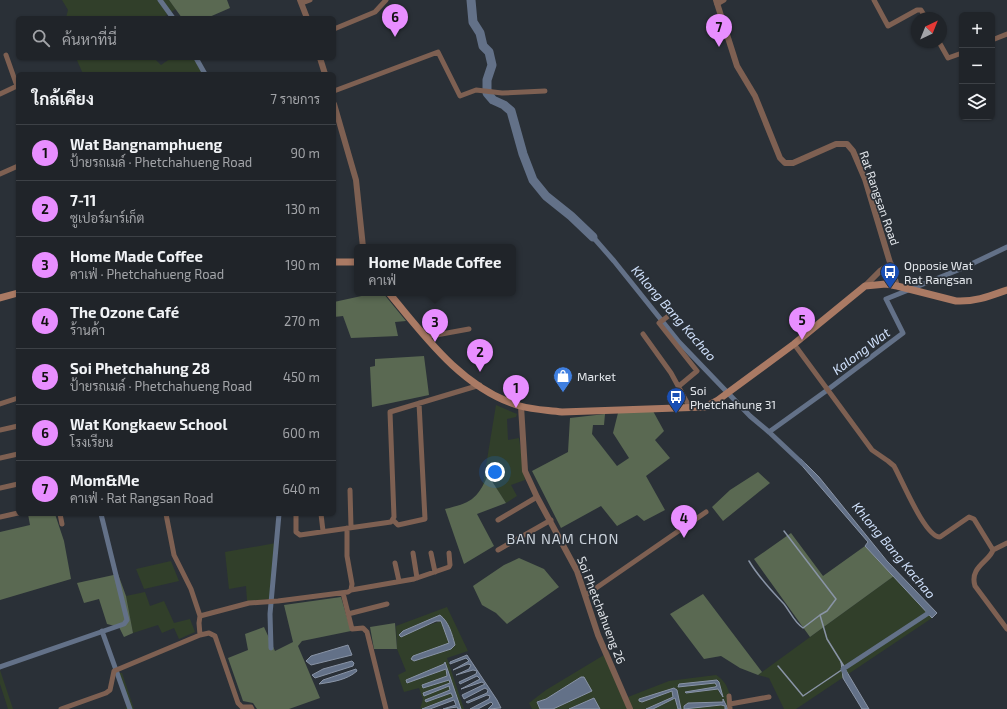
<!DOCTYPE html>
<html lang="th">
<meta charset="utf-8">
<style>
body{margin:0;font-family:"Exo 2",Sarabun,sans-serif;background:#2d3035;color:#f1f3f6}
.controls{position:absolute;right:12px;top:12px;display:grid;overflow:hidden;border-radius:6px;box-shadow:0 1px 3px #0004}
.controls button{width:36px;height:36px;display:grid;place-items:center;padding:0;border:0;border-bottom:1px solid #3d4146;background:#202429;color:#f1f3f6;font:20px sans-serif}
.compass{position:absolute;left:911px;top:12px;width:36px;height:36px;border-radius:50%;background:#202429;box-shadow:0 1px 3px #0004;rotate:43deg}
.you{position:absolute;left:495px;top:472px;width:14px;height:14px;margin:-10px;border:3px solid #fff;border-radius:50%;background:#1a73e8;box-shadow:0 0 0 6px #1a73e833}
.badge{display:grid;place-items:center;width:26px;height:26px;border-radius:50%;background:#e88eff;color:#111;font-size:13px;font-weight:700}
.pin{position:absolute;translate:-50% -33px;filter:drop-shadow(0 1px 2px #0008)}
.pin::after{content:'';position:absolute;top:21px;width:14px;height:12px;background:inherit;clip-path:polygon(0 0,100% 0,50% 100%)}
.popup{position:absolute;left:354px;top:244px;width:162px;height:52px;box-sizing:border-box;display:grid;place-content:center;border-radius:6px;background:#202429;filter:drop-shadow(0 1px 3px #0005);font-size:13px;white-space:nowrap;color:#a2a4a8}
.popup b{font-size:15px;color:#f1f3f6}
.popup::after{content:'';position:absolute;left:50%;top:100%;margin-left:-8px;border:8px solid transparent;border-top-color:#202429}
.list{margin:0;padding:0;list-style:none}
h2{display:flex;justify-content:space-between;align-items:center;height:52px;margin:0;padding:0 16px;font-size:17px}
h2 small{font-size:13px;font-weight:400;color:#a2a4a8}
.list li{display:grid;grid-template-columns:26px 1fr auto;gap:12px;align-items:center;box-sizing:border-box;height:56px;padding:0 16px;border-top:1px solid #3d4146}
.list b{display:block;font-size:15px;white-space:nowrap}
.list p{margin:0;font-size:13px;white-space:nowrap;color:#a2a4a8}
.list em{font-size:13px;font-style:normal;color:#a2a4a8}
.icon{flex:none;width:22px;height:22px;fill:none;stroke:currentColor;stroke-width:2;stroke-linecap:round;stroke-linejoin:round}
.map{position:relative;flex:none;width:1007px;height:709px;overflow:hidden}
.search{position:absolute;background:#202429;box-shadow:0 1px 3px #0004;left:16px;top:16px;width:320px;height:44px;display:flex;align-items:center;gap:10px;box-sizing:border-box;padding:0 14px;border-radius:6px;color:#a2a4a8;font-size:15px}
.panel{position:absolute;background:#202429;box-shadow:0 1px 3px #0004;left:16px;top:72px;width:320px;height:444px;border-radius:6px}
.map>svg:first-child{display:block}
.green{fill:#313f2a;fill-rule:evenodd}
.forest{fill:#5a6952}
.water{fill:#637188;stroke:#8994a6}
.lines{fill:none;stroke-linecap:round;stroke-linejoin:round}
.stream{stroke:#8994a6;stroke-width:1.5}
.canal{stroke:#637188;stroke-width:5}
.river{stroke:#637188;stroke-width:9}
.minor{stroke:#7e6052;stroke-width:5}
.tertiary{stroke:#7e6052;stroke-width:6}
.secondary{stroke:#aa7a64;stroke-width:7}
.labels{text-anchor:middle;dominant-baseline:central;stroke-width:3.5;stroke-linejoin:round;paint-order:stroke}
.street-label{font-size:12px;fill:#e3e7ec;stroke:#2a3037}
.poi-label{font-size:12px;fill:#e3e7ec;stroke:#2a3037;text-anchor:start}
.water-label{font-size:13px;font-style:italic;fill:#d0e1fc;stroke:#2a3037}
.quarter-label{font-size:14px;letter-spacing:1px;fill:#cbd3dc;stroke:#2a3037}
</style>
<div class="map">
<svg width="1007" height="709" viewBox="0 0 1007 709">
<rect width="100%" height="100%" fill="#2a3037"/>
<path class="green" d="M62 0H169L176 9 162 18H66L68 10Z
M76 58H154L161 65 171 58H198L207 74H83Z
M496 405 517 414 516 417 507 419 508 440 519 438 525 480 511 485 517 496 506 503 488 476 482 490Z
M276 543 278 545 273 599 247 601 246 586 229 589 225 552Z
M171 561 179 581 144 589 136 569Z
M894 576 932 618 796 709H784L769 678 758 675Z
M145 592 150 606 164 601 174 623 190 619 195 632 179 639 174 628 162 633 158 625 133 633 126 596Z
M447 607 468 651 447 658 464 709H461L445 662 444 664 406 682 407 683 446 669 447 676 423 685V688L449 679 450 683 423 693 424 696 449 686 451 690 425 700 426 702 451 693 453 697 420 709 423 699 419 688 404 692 398 675 406 671 397 649 396 626ZM440 615 455 645 413 656 450 643 441 621 399 635 403 631Z
M604 655 628 709H600L594 699 569 709H553L582 696 564 687 546 699 537 702 540 709H532L529 703 546 690Z
M0 670 13 709H8L0 684Z
M116 673H122L134 709H125L127 706Z
M716 675C729 683 730 695 732 709H728L725 701 688 703 685 705V709L721 705 725 706V709H681L677 690 674 688 642 702 672 691 674 697 646 709H632L628 697 669 681ZM717 680 721 697 718 689 686 693 685 692 715 687 717 686 715 683 681 687Z
M675 698 678 709H653Z"/>
<path class="forest" d="M169 0H227L230 8 207 18H182Z
M366 293H383L406 321 395 322 398 336 351 338 343 316 334 317V302L366 295Z
M424 356 429 395 372 407 370 367 375 366V359Z
M653 411 664 431 655 440 670 458 646 476 665 510 644 521 637 515 617 526 601 506 561 528 532 471 568 452 570 418 605 414 604 425H593L592 434 617 466 629 458 613 433 618 413Z
M758 472 770 483 723 521 712 507 730 490Z
M488 475 506 503 477 514 494 546 464 564 445 509C470 503 477 500 488 475Z
M28 514H55L64 541 71 579 0 600V532L30 525Z
M791 533 823 576 865 546 894 576 810 637 754 559Z
M519 558 544 569 559 587 507 624 496 613 482 605 473 586 504 565Z
M118 574 126 596 133 633 124 637 119 627 107 624 99 599 84 603 77 583Z
M703 594 762 672 758 675 740 668 721 656 704 659 670 614Z
M341 597 351 631 302 641 298 646 320 698 289 709H257L253 703 243 701 228 658 248 650 245 634 264 627 275 651 293 642 284 605Z
M395 623 397 649H374L370 627Z"/>
<path class="water" d="M801 459 819 477 887 561 937 613 932 618 865 546 868 542 798 461Z
M440 615C449 622 452 634 455 645L451 649 414 661 411 659 413 656 449 643 441 621H436L401 637 399 635 403 631Z
M348 645 352 655 311 665 306 661 311 656Z
M467 655 497 700 501 708 488 709 493 704 491 702 478 709H470L489 699 490 696 487 695 468 703 466 702 487 693 488 690 485 688 464 699 462 695 485 684 482 682 461 689 480 679 477 676 460 684 459 682 476 674 477 671 473 670 456 675 469 669 471 665 468 664 453 670 469 661 466 658 450 664V662Z
M352 661 354 663 353 666 315 678 312 675 323 669Z
M445 662 461 709H458L457 707 443 709 456 705 454 700 430 709H422L453 697 451 693 426 702 425 700 450 690 449 686 424 696 423 693 450 683 449 680 423 688 422 685 447 676 446 669 407 683 406 680 444 664Z
M841 662 869 709H862L843 678Z
M356 669 357 671C347 680 332 682 319 684L323 680Z
M581 677H584L592 691 553 709H540L537 702 546 699Z
M717 680 719 682 723 697 718 689 686 693 685 692 715 687 717 686 715 683 678 687 679 684Z
M674 688 677 690 681 709H678L675 698 653 709H646L673 697 672 691 642 702 639 701V699Z
M594 698 600 709H569Z
M723 699 728 709H725V706L721 705 684 709V706L688 703 723 702Z"/>
<g class="lines">
<path class="stream" d="M784 531 836 599 827 611 820 615 827 639 845 668
M749 561C759 578 771 590 784 604 791 613 794 622 803 628L820 615
M778 666 803 696 843 669"/>
<path class="canal" d="M160 0 173 18
M196 58 205 74
M593 237 614 261 679 342 750 416 769 432 803 464
M830 388 903 333 886 299 963 268 1007 247
M769 432 826 391
M102 631 130 709
M271 648 270 614 279 514
M0 667 124 624 127 620 101 514
M845 673 843 669 930 612 928 610"/>
<path class="river" d="M471 0 473 22 480 33 483 46 489 52 492 65 487 80V93L493 100 504 105 511 111 523 154 533 180 546 196 571 216 593 237"/>
<path class="minor" d="M874 0 888 26 917 10H921L926 18
M302 3 310 0
M717 4 724 0
M334 29 375 12 386 0
M992 40 1007 34
M939 42 948 58 962 53
M334 91 438 52 460 96 476 90 502 93 545 91
M0 94 17 86 6 55
M0 174 18 166
M671 314 659 323 697 371 679 386
M643 334 671 373 690 408
M425 337 469 329
M794 344 872 450 888 461 894 466C902 480 925 537 940 537L969 517 974 519 993 550C990 561 969 567 975 586L1007 629
M0 404 18 398
M0 430 18 426
M0 458 18 454
M0 488 18 484
M350 490 351 527
M60 514 62 524
M296 514V532L300 535 391 522 394 517 390 412 480 385
M321 514 323 531
M0 517 18 513
M393 520 398 525 425 519 419 403
M498 520 537 497
M498 550 551 520
M993 550 1007 543
M413 553 417 578
M431 553 435 572
M395 563 399 581
M351 590 414 579 449 567 450 565 449 553
M343 593 352 629 363 628 367 632 386 709
M586 595 706 512
M348 614 387 604
M200 616 249 603 278 601 348 592 351 590 352 584 347 556V528
M200 635 209 633 215 636 238 703 242 707H251L252 709
M729 696 730 709
M730 704 769 697
M61 709 106 693 110 690 114 671 200 635 199 623 200 616 191 589 174 555 166 514"/>
<path class="tertiary" d="M300 0 307 18
M716 0 737 66 755 96 780 158 785 163H793L836 144H847L853 151 865 179 897 286
M320 58 325 74
M334 104 356 180 363 247
M865 286 880 271 891 264
M521 406 525 471 537 497 577 571 598 635 630 709"/>
<path class="secondary" d="M334 262H357
M389 293C425 337 463 389 520 406 534 410 548 410 562 412L705 407 718 400 794 344 865 286 886 284 897 286 956 301C975 302 990 296 1007 290
M0 298 18 293"/>
</g>
<defs>
<g id="bus-pin" transform="scale(1)"><path d="M0 17L-7.5 6A9.5 9.5 0 1 1 7.5 6Z" fill="#1a4fb4" stroke="#2a3037"/><path d="M-5-6H5V4H4V6H2V4H-2V6H-4V4H-5ZM-3.5-4V0h7V-4ZM-3.5 1.2v1.5H-2V1.2ZM2 1.2v1.5H3.5V1.2Z" fill="#fff"/></g>
<g id="shop-pin" transform="scale(1)"><path d="M0 17L-7.5 6A9.5 9.5 0 1 1 7.5 6Z" fill="#3f7fe0" stroke="#2a3037"/><path d="M-5-2.5h2.3a2.7 3.5 0 0 1 5.4 0H5L5.5 6h-11ZM-1.5-2.5h3a1.5 2.3 0 0 0-3 0Z" fill="#fff"/></g>
</defs>
<g fill-rule="evenodd">
<use href="#bus-pin" x="890" y="272"/>
<use href="#shop-pin" x="563" y="376"/>
<use href="#bus-pin" x="676" y="397"/>
</g>
<g class="labels">
<g class="street-label">
<text transform="translate(880 198) rotate(71)">Rat Rangsan Road</text>
<text transform="translate(602 610) rotate(69)">Soi Phetchahueng 26</text>
</g>
<g class="poi-label">
<text x="904" y="265">Opposie Wat<tspan x="904" dy="14">Rat Rangsan</tspan></text>
<text x="577" y="376">Market</text>
<text x="690" y="390">Soi<tspan x="690" dy="14">Phetchahung 31</tspan></text>
</g>
<g class="water-label">
<text transform="translate(674 313) rotate(49)">Khlong Bang Kachao</text>
<text transform="translate(861 351) rotate(-37)">Kalong Wat</text>
<text transform="translate(894 550) rotate(50)">Khlong Bang Kachao</text>
</g>
<g class="quarter-label">
<text x="563" y="538">BAN NAM CHON</text>
</g>
</g>
</svg>
<div class="controls">
<button>+</button>
<button>−</button>
<button><svg class="icon" aria-label="layers" viewBox="0 0 24 24"><path d="M12 4l9 5-9 5-9-5zM3 14l9 5 9-5"/></svg></button>
</div>
<svg class="compass" viewBox="-18 -18 36 36"><path d="M0-13l5 13h-10z" fill="#e53935"/><path d="M0 13l5-13h-10z" fill="#a2a4a8"/></svg>
<div class="you"></div>
<div class="pin badge" style="left:516px;top:408px">1</div>
<div class="pin badge" style="left:480px;top:372px">2</div>
<div class="pin badge" style="left:435px;top:342px">3</div>
<div class="popup"><b>Home Made Coffee</b>คาเฟ่</div>
<div class="pin badge" style="left:684px;top:538px">4</div>
<div class="pin badge" style="left:802px;top:340px">5</div>
<div class="pin badge" style="left:395px;top:37px">6</div>
<div class="pin badge" style="left:719px;top:47px">7</div>
<div class="search"><svg class="icon" aria-label="search" viewBox="0 0 24 24"><circle cx="10" cy="10" r="6"/><path d="M15 15l6 6"/></svg>ค้นหาที่นี่</div>
<section class="panel">
<h2>ใกล้เคียง<small>7 รายการ</small></h2>
<ul class="list">
<li><span class="badge">1</span><div><b>Wat Bangnamphueng</b><p>ป้ายรถเมล์ · Phetchahueng Road</p></div><em>90 m</em></li>
<li><span class="badge">2</span><div><b>7-11</b><p>ซูเปอร์มาร์เก็ต</p></div><em>130 m</em></li>
<li><span class="badge">3</span><div><b>Home Made Coffee</b><p>คาเฟ่ · Phetchahueng Road</p></div><em>190 m</em></li>
<li><span class="badge">4</span><div><b>The Ozone Café</b><p>ร้านค้า</p></div><em>270 m</em></li>
<li><span class="badge">5</span><div><b>Soi Phetchahung 28</b><p>ป้ายรถเมล์ · Phetchahueng Road</p></div><em>450 m</em></li>
<li><span class="badge">6</span><div><b>Wat Kongkaew School</b><p>โรงเรียน</p></div><em>600 m</em></li>
<li><span class="badge">7</span><div><b>Mom&amp;Me</b><p>คาเฟ่ · Rat Rangsan Road</p></div><em>640 m</em></li>
</ul>
</section>
</div>
